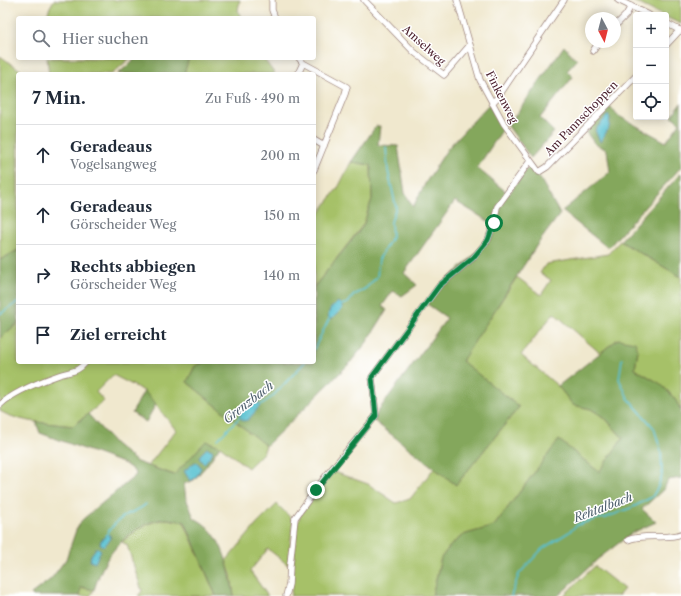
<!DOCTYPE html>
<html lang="de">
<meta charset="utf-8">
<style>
body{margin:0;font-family:"Libre Caslon Text",serif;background:#f6f6f7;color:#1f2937}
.controls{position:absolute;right:12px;top:12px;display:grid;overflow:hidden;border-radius:4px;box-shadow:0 2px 10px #0003}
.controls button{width:36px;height:36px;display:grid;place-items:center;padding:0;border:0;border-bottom:1px solid #e0e1e3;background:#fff;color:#1f2937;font:20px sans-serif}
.compass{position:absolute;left:585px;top:12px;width:36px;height:36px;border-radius:50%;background:#fff;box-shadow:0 2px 10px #0003;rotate:173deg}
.stop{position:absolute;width:12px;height:12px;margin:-9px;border:3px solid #0b8043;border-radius:50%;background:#fff}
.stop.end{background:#0b8043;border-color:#fff;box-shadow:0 1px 4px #0008}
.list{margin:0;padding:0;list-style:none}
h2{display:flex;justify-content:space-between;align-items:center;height:52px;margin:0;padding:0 16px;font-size:17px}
h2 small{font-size:13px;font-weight:400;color:#747a83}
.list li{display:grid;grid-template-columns:26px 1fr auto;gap:12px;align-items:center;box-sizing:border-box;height:60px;padding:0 16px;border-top:1px solid #e0e1e3}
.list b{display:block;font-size:15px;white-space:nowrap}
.list p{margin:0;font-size:13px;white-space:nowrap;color:#747a83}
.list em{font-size:13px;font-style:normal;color:#747a83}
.icon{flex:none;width:22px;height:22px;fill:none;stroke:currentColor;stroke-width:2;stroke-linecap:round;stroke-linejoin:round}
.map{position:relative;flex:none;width:681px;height:596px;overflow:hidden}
.search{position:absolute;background:#fff;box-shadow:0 2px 10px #0003;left:16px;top:16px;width:300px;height:44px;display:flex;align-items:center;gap:10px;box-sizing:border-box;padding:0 14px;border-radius:4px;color:#747a83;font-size:15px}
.panel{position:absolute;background:#fff;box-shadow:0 2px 10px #0003;left:16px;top:72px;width:300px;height:292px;border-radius:4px}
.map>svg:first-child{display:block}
.green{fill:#a6c168;stroke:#78704a}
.forest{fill:#84a75c;stroke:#676344}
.water{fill:#55c0d0;stroke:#50707e}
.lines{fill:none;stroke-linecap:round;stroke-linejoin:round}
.stream{stroke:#55c0d0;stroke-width:1.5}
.minor-casing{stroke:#9d847c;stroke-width:7}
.minor{stroke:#fff;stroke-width:5.5}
.route{stroke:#0b8043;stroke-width:5}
.labels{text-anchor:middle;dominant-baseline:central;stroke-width:3;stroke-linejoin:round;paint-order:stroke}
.street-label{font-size:11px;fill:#4a1f2b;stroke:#fff}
.water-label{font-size:12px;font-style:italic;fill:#4e5f6d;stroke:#fff}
</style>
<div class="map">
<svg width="681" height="596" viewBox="0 0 681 596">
<rect width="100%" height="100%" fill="#fff"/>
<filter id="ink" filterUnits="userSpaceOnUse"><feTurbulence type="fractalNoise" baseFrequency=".025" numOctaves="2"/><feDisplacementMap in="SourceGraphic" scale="8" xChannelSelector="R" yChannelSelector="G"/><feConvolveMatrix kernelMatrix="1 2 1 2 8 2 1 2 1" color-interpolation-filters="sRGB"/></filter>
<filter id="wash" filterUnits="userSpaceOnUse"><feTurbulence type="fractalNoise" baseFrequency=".012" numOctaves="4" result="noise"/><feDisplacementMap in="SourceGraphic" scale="16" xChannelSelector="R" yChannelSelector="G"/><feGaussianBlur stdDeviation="0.9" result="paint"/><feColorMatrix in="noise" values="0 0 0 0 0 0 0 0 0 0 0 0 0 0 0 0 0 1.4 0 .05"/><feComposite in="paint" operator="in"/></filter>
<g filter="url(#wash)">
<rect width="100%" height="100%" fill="#f0e8ce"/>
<path class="green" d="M54 0H240L238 10 241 18H46L50 7Z
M631 0H681V24L666 17V15H662Z
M0 56 26 74H18V250L0 260Z
M47 58H130L112 74H49Z
M189 58H263L275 74H184Z
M351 162 371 165 372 199 363 225 314 287V218H316L339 186Z
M620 241 681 277V410C669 387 656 381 635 369L638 350 618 339 600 353 554 313 521 355 558 386 573 405 591 409 605 418 623 438 599 472 559 440 494 526 463 535 450 546 441 558 432 596H290L291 594 297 524 301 514 334 472 368 484 396 503 410 499 434 468 456 485 519 407 461 361 517 277 541 295 551 280 540 273 546 264 608 254Z
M18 323V362H205L195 366 187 382 266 446 263 453 248 468 220 446 206 441 175 475 148 466 176 430 144 391 113 375 96 392 104 401 73 426C51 423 19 423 0 411V338Z
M277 504 293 520 288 565 268 549 250 571 268 596H234L231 575 226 561 257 524Z
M166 519 184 522 216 596H138L142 591 127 545 122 542C138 528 145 523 166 519Z
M595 566 624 589 618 596H563Z
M80 587 94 590 90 596H80Z"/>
<path class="forest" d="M564 46 577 60 567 71 573 77 540 118 554 132 531 158 508 126Z
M136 58H189L184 74H118Z
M681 103V167L608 248 562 211 610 172 607 150 595 144 586 132 610 106 617 115 666 142 680 123 672 116Z
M489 104 503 129 477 168 509 194 530 164 541 180 560 214 537 245 462 361 519 407 456 485 374 421 378 411 447 318 427 304 440 287 490 240 493 224 455 201 404 273 417 285 402 296 393 291 382 306 387 310 367 342 349 364 266 446 187 382 195 366 205 362H314V287L363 226 372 199 371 165 351 162 376 126H380L378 145 398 146 405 193 413 207 426 182 448 148Z
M681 173V277L620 241Z
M18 250V323L0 338V260Z
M618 339 635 342 638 350 635 369 661 384 675 399 681 410V478L668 480 664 489 642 509 656 522 632 533 598 559 558 596H432L441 558 450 546 463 535 494 526 559 440 599 472 623 438 605 418 591 409 573 405 558 386Z
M144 391 156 404 146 422 132 413Z
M88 414 115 444 137 462 174 475 206 441 220 446 207 465 194 480 184 484 186 498 194 518C223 531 229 568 234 596H216L185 522C179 521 172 519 166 519 143 520 117 542 106 561 101 570 97 580 94 590L81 587 80 596H33L31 594 51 579 66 559 76 530 83 519 136 475 133 470 125 464 40 433 36 422 73 426Z"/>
<path class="water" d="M608 115 610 118 609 128 600 142 595 130Z
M338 302 341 305 343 308 332 319 329 318 328 315 330 309Z
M256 402 261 405 248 420 243 421 240 417V411L245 405Z
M207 448 212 450 213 452 204 464 199 458 200 455Z
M195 462 199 464 201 468C198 473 197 479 190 481L184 471Z
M107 535H110L111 539 104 546 100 544 101 540Z
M97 547 101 550 95 563 90 561 91 555Z"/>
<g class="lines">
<path class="stream" d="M341 305 348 303 353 296 366 288 377 277 379 259 392 237 391 222 396 207 388 171 386 147
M0 314 18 302
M314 349 330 317
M259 406 272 397 305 362
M218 439 240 417
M106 536C110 528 118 520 126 515 133 511 140 510 146 504
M511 596 519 574 542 549 569 532 577 525 596 519 605 518 633 507 652 497 658 487 662 475 661 451 654 428 628 398 619 379 622 359"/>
</g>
</g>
<g filter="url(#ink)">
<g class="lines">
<g class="minor-casing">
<path id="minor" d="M272 0V10L275 18
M364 0 414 52 444 75 470 45
M457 0 480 80 504 124 539 172 547 167 636 76
M618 0 649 15
M666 23 681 31
M615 26 626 15 631 6
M666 45 680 30
M593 51 599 42
M299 58 303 63 347 87 345 94 314 170
M298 74 303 63
M492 103 498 97 564 0
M314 140 324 146
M0 405C12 393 42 381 59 375 71 371 77 373 86 362
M628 540C645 533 668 540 681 534
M286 596 289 584 290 565 295 518 325 477 376 416 372 377 439 286 473 258 488 240 494 223 497 207 530 161"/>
</g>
<use href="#minor" class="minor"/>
</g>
</g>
<g class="lines" filter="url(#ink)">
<path class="route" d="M316 490 376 416 372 377 439 286 473 258 488 240 494 223"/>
</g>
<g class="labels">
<g class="street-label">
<text transform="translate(424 45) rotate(42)">Amselweg</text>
<text transform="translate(502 97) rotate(63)">Finkenweg</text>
<text transform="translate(581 118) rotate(-46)">Am Pannschoppen</text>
</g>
<g class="water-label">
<text transform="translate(248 402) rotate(-38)">Grenzbach</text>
<text transform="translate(603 507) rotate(-21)">Rehtalbach</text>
</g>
</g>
</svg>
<div class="controls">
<button>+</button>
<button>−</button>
<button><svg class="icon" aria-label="locate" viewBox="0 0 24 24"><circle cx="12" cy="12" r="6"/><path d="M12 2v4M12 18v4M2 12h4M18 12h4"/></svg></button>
</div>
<svg class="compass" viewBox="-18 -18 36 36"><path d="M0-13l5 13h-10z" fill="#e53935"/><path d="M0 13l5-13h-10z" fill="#747a83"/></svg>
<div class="stop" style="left:494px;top:223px"></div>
<div class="stop end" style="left:316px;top:490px"></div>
<div class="search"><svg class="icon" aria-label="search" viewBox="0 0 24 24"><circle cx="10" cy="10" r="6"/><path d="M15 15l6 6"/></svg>Hier suchen</div>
<section class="panel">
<h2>7 Min.<small>Zu Fuß · 490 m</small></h2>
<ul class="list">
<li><svg class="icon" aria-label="ahead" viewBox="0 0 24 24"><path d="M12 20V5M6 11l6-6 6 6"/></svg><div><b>Geradeaus</b><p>Vogelsangweg</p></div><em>200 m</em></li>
<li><svg class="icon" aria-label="ahead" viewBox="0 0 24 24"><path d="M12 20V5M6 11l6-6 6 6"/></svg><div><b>Geradeaus</b><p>Görscheider Weg</p></div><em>150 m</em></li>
<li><svg class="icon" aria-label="right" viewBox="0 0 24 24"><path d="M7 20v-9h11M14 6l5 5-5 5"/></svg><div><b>Rechts abbiegen</b><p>Görscheider Weg</p></div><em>140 m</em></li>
<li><svg class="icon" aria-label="arrive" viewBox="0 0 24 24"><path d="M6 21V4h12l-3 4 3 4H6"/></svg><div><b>Ziel erreicht</b></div></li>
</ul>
</section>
</div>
